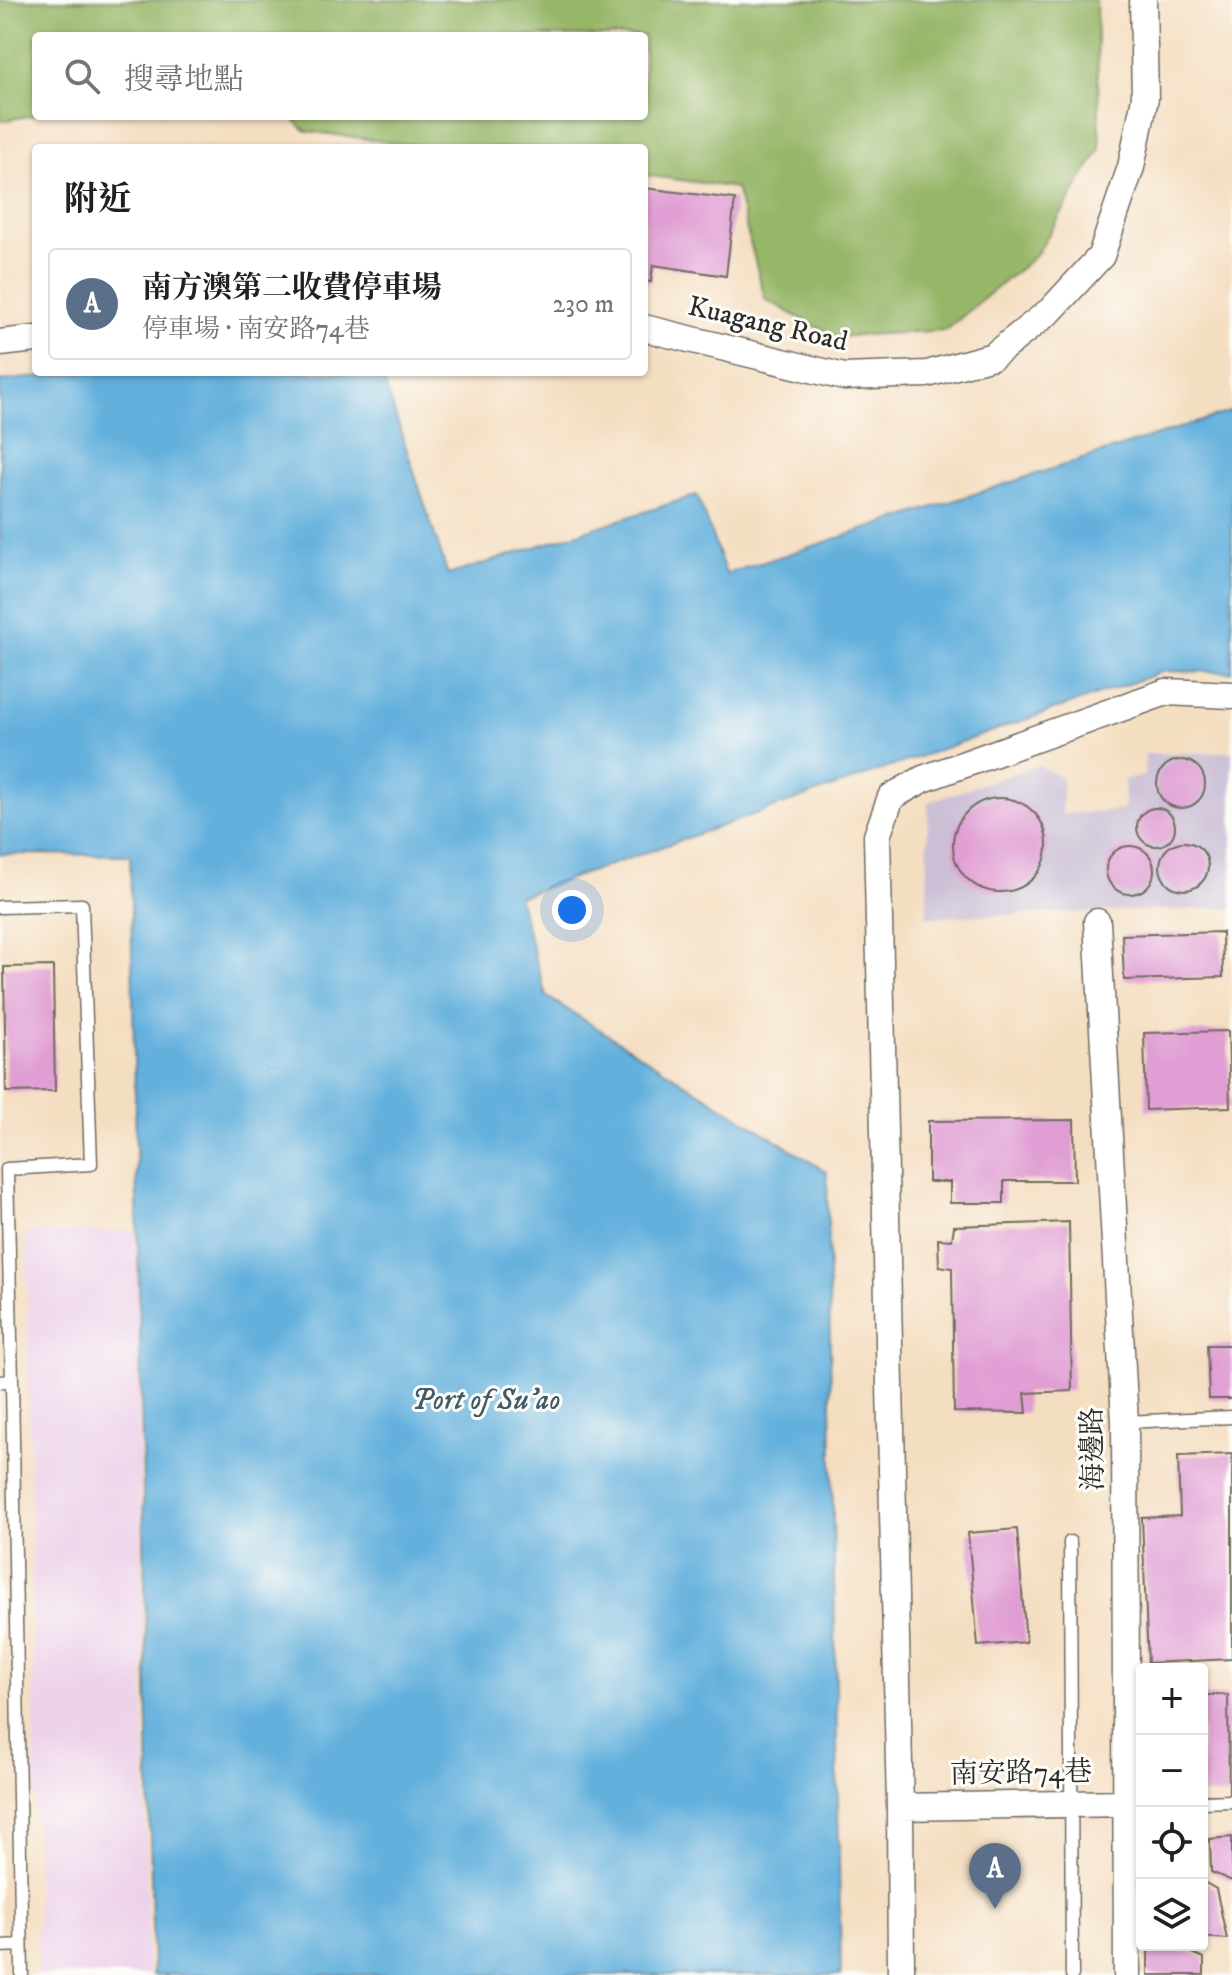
<!DOCTYPE html>
<html lang="zh-TW">
<meta charset="utf-8">
<style>
body{margin:0;font-family:"IM FELL DW Pica","Noto Serif TC",serif;background:#f2f2f2;color:#202124}
.controls{position:absolute;right:24px;bottom:24px;display:grid;overflow:hidden;border-radius:8px;box-shadow:0 2px 6px #0004}
.controls button{width:72px;height:72px;display:grid;place-items:center;padding:0;border:0;border-bottom:2px solid #e0e0e0;background:#fff;color:#202124;font:40px sans-serif}
.you{position:absolute;left:572px;top:910px;width:28px;height:28px;margin:-20px;border:6px solid #fff;border-radius:50%;background:#1a73e8;box-shadow:0 0 0 12px #1a73e833}
.badge{display:grid;place-items:center;width:52px;height:52px;border-radius:50%;background:#1f6fb2;color:#fff;font-size:26px;font-weight:700}
.pin{position:absolute;translate:-50% -66px;filter:drop-shadow(0 2px 4px #0008)}
.pin::after{content:'';position:absolute;top:42px;width:28px;height:24px;background:inherit;clip-path:polygon(0 0,100% 0,50% 100%)}
.list{margin:0;padding:0;list-style:none}
h2{display:flex;justify-content:space-between;align-items:center;height:104px;margin:0;padding:0 32px;font-size:34px}
h2 small{font-size:26px;font-weight:400;color:#757577}
.list li{display:grid;grid-template-columns:52px 1fr auto;gap:24px;align-items:center;box-sizing:border-box;height:112px;margin:0 16px 16px;padding:0 16px;border:2px solid #e0e0e0;border-radius:8px}
.list b{display:block;font-size:30px;white-space:nowrap}
.list p{margin:0;font-size:26px;white-space:nowrap;color:#757577}
.list em{font-size:26px;font-style:normal;color:#757577}
.icon{flex:none;width:44px;height:44px;fill:none;stroke:currentColor;stroke-width:2;stroke-linecap:round;stroke-linejoin:round}
.map{position:relative;flex:none;width:1232px;height:1975px;overflow:hidden}
.search{position:absolute;background:#fff;box-shadow:0 2px 6px #0004;left:32px;top:32px;width:616px;height:88px;display:flex;align-items:center;gap:20px;box-sizing:border-box;padding:0 28px;border-radius:8px;color:#757577;font-size:30px}
.panel{position:absolute;background:#fff;box-shadow:0 2px 6px #0004;left:32px;top:144px;width:616px;height:232px;border-radius:8px}
.map>svg:first-child{display:block}
.built{fill:#ecd1ea}
.industrial{fill:#cbbfd5}
.forest{fill:#96b668;stroke:#60704a;stroke-width:2}
.water{fill:#64b0dd;stroke:#486e84;stroke-width:2}
.building{fill:#e09ed4}
.lines{fill:none;stroke-linecap:round;stroke-linejoin:round}
.lane-casing{stroke:#716a60;stroke-width:15}
.street-casing{stroke:#716a60;stroke-width:29}
.lane{stroke:#fff;stroke-width:12}
.street{stroke:#fff;stroke-width:26}
.labels{text-anchor:middle;dominant-baseline:central;stroke-width:6;stroke-linejoin:round;paint-order:stroke}
.street-label{font-size:28px;fill:#2b2b2b;stroke:#fdfcf7}
.water-label{font-size:30px;font-style:italic;fill:#3f5a69;stroke:#fdfcf7}
</style>
<div class="map">
<svg width="1232" height="1975" viewBox="0 0 1232 1975">
<rect width="100%" height="100%" fill="#fdfcf7"/>
<filter id="ink" filterUnits="userSpaceOnUse"><feTurbulence type="fractalNoise" baseFrequency=".0125" numOctaves="2"/><feDisplacementMap in="SourceGraphic" scale="16" xChannelSelector="R" yChannelSelector="G"/><feConvolveMatrix kernelMatrix="1 2 1 2 8 2 1 2 1" color-interpolation-filters="sRGB"/></filter>
<filter id="wash" filterUnits="userSpaceOnUse"><feTurbulence type="fractalNoise" baseFrequency=".006" numOctaves="4" result="noise"/><feDisplacementMap in="SourceGraphic" scale="32" xChannelSelector="R" yChannelSelector="G"/><feGaussianBlur stdDeviation="1.8" result="paint"/><feColorMatrix in="noise" values="0 0 0 0 0 0 0 0 0 0 0 0 0 0 0 0 0 1.4 0 .05"/><feComposite in="paint" operator="in"/></filter>
<g filter="url(#wash)">
<rect width="100%" height="100%" fill="#f4dec1"/>
<path class="built" d="M136 1231 148 1975H38L26 1233Z"/>
<path class="industrial" d="M1232 752V908L927 917 928 802 1039 765 1062 778V814L1124 810V780L1144 776 1145 754Z"/>
<path class="forest" d="M0 0H1096L1100 150 1036 255 946 330 835 337 765 299 736 188 644 175V148H435L306 131 290 116H644V36H36V115L0 121Z"/>
<path class="water" d="M87 372H381L448 575 697 495 726 574 1232 411V672L1165 671 518 897 546 996 827 1172 841 1975H153L130 855 0 854V381Z"/>
<g id="blocks">
<path class="building" d="M644 188 735 199 726 276 653 265 651 282 644 281Z
M1157 784a24 24 0 1 1 48 0a24 24 0 1 1-48 0Z
M953 845a47 47 0 1 1 94 0a47 47 0 1 1-94 0Z
M1137 827a19 19 0 1 1 38 0a19 19 0 1 1-38 0Z
M1160 866a24 24 0 1 1 48 0a24 24 0 1 1-48 0Z
M1106 870a24 24 0 1 1 48 0a24 24 0 1 1-48 0Z
M1222 932 1223 977 1124 980 1122 935Z
M53 966 55 1091 6 1092 4 967Z
M1228 1031 1230 1107 1146 1110 1144 1033Z
M1074 1120 1075 1181H1004V1203H950V1182H928V1121Z
M1069 1222 1072 1391 1025 1393 1027 1413 954 1412 952 1268 939 1266 938 1239 952 1240 954 1226Z
M1207 1345H1232V1399H1209Z
M1232 1454V1659L1148 1663 1142 1518 1180 1516 1178 1456Z
M1017 1529 1026 1642 978 1646 968 1533Z
M1202 1695H1228L1229 1795H1202Z
M1133 1696H1142V1796H1134Z
M1232 1837V1881L1211 1872 1210 1839Z
M1202 1881 1216 1889 1227 1939 1202 1937Z
M1148 1945H1174L1204 1958V1975H1148Z"/>
</g>
</g>
<g filter="url(#ink)">
<use href="#blocks" fill-opacity="0" stroke="#716a60" stroke-width="2"/>
<g class="lines">
<g class="lane-casing">
<path id="lane" d="M0 907 82 905 91 1164 7 1169 12 1381
M0 1382 12 1381 22 1975
M1125 1422 1232 1417
M1070 1542 1072 1975
M1202 1802 1232 1801
M0 1946 21 1945"/>
</g>
<g class="street-casing">
<path id="street" d="M644 328 844 377 927 374 993 356 1051 310 1101 256 1131 167 1145 98 1143 0
M0 343 36 339
M1097 922 1125 1422 1127 1975
M900 1807 1128 1803
M901 1975 900 1807 877 836 891 797 923 779 1166 692 1232 695"/>
</g>
<use href="#lane" class="lane"/>
<use href="#street" class="street"/>
</g>
</g>
<g class="labels">
<g class="street-label">
<text transform="translate(768 324) rotate(13)">Kuagang Road</text>
<text transform="translate(1093 1449) rotate(-91)">海邊路</text>
<text transform="translate(1021 1773) rotate(-1)">南安路74巷</text>
</g>
<g class="water-label">
<text x="486" y="1400">Port of Su'ao</text>
</g>
</g>
</svg>
<div class="controls">
<button>+</button>
<button>−</button>
<button><svg class="icon" aria-label="locate" viewBox="0 0 24 24"><circle cx="12" cy="12" r="6"/><path d="M12 2v4M12 18v4M2 12h4M18 12h4"/></svg></button>
<button><svg class="icon" aria-label="layers" viewBox="0 0 24 24"><path d="M12 4l9 5-9 5-9-5zM3 14l9 5 9-5"/></svg></button>
</div>
<div class="you"></div>
<div class="pin badge" style="left:995px;top:1909px;background:#5c6f8a">A</div>
<div class="search"><svg class="icon" aria-label="search" viewBox="0 0 24 24"><circle cx="10" cy="10" r="6"/><path d="M15 15l6 6"/></svg>搜尋地點</div>
<section class="panel">
<h2>附近<small></small></h2>
<ul class="list">
<li><span class="badge" style="background:#5c6f8a">A</span><div><b>南方澳第二收費停車場</b><p>停車場 · 南安路74巷</p></div><em>230 m</em></li>
</ul>
</section>
</div>
